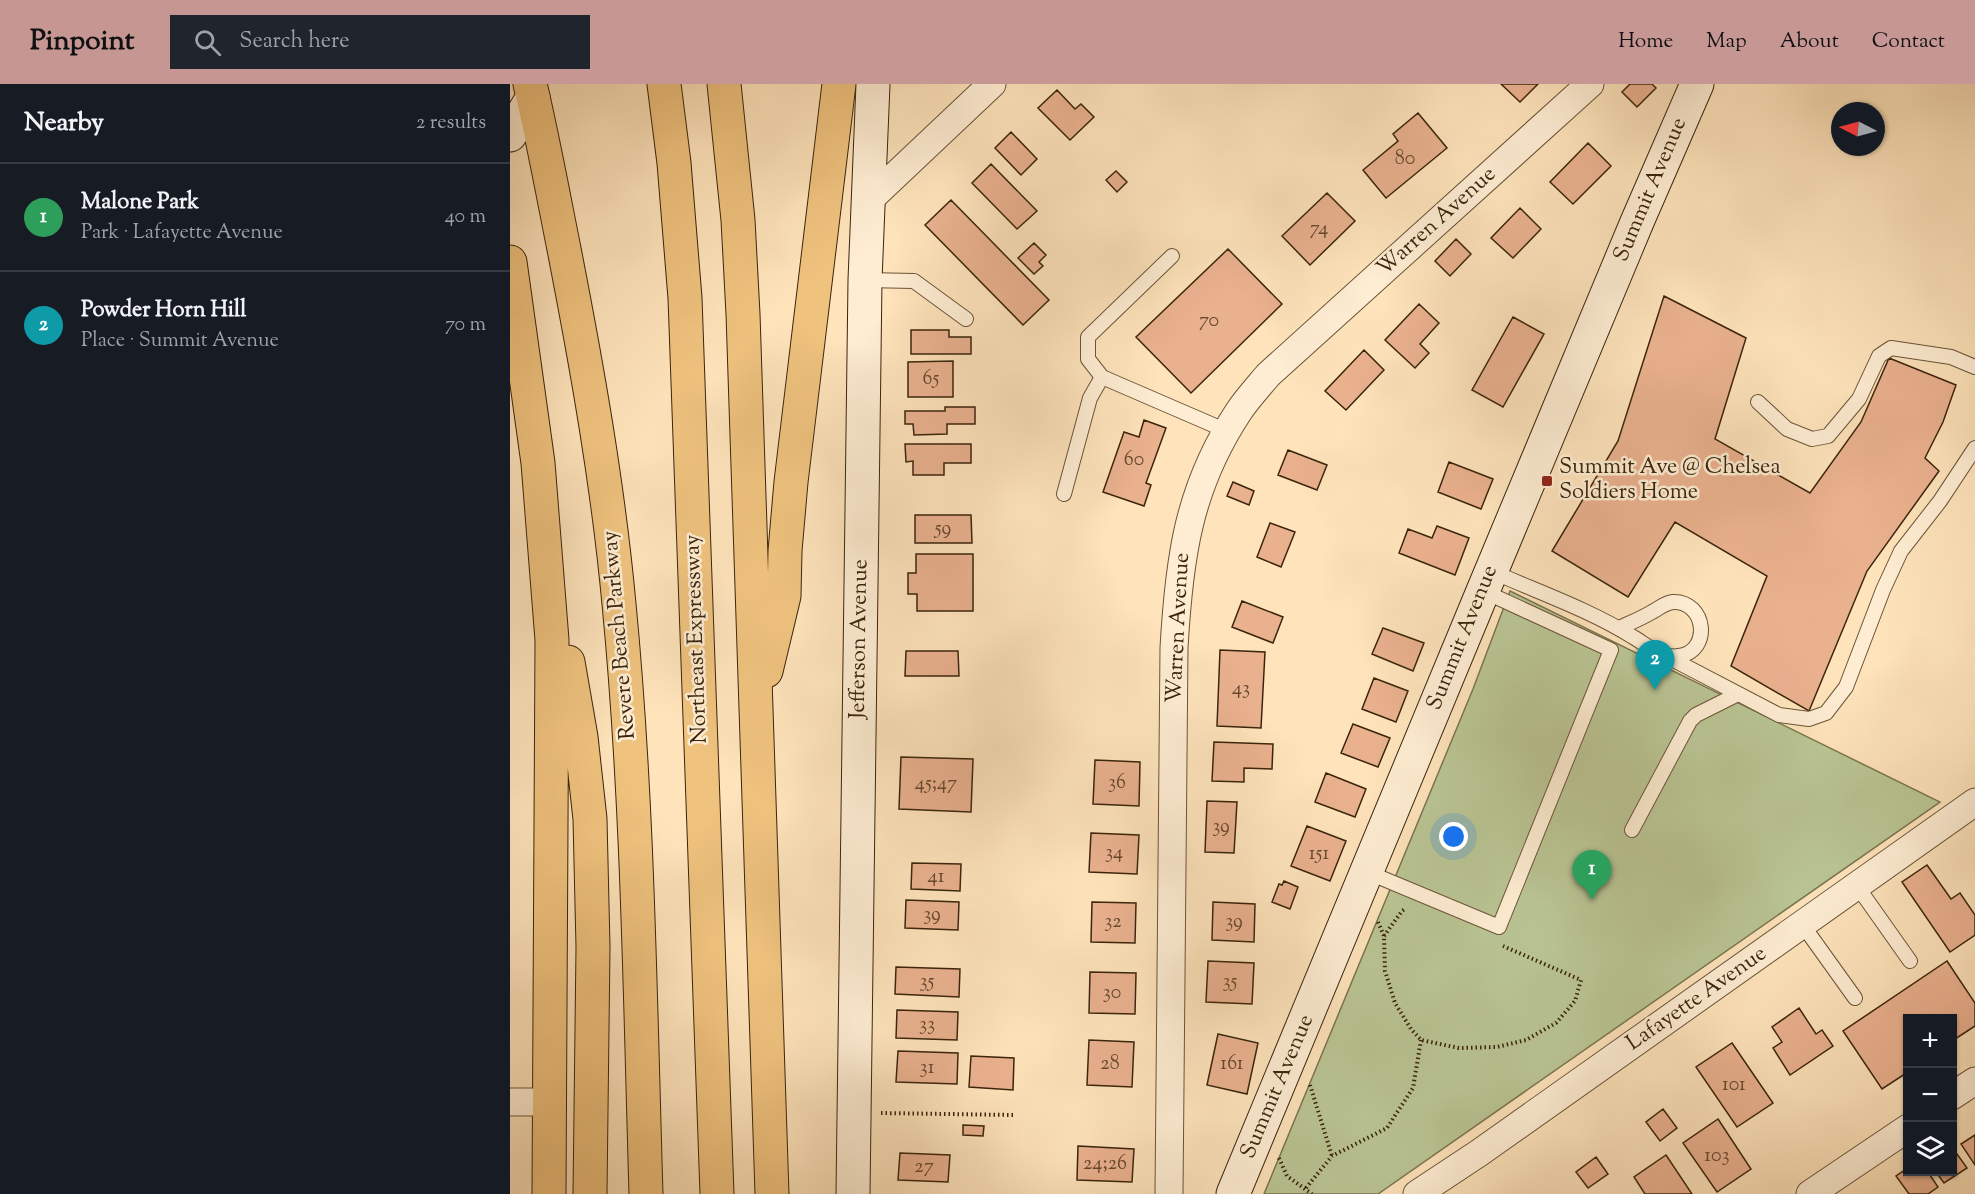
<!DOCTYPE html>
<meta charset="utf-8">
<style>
body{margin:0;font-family:"Sorts Mill Goudy",serif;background:#20242c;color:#f1f3f6}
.controls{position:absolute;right:18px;bottom:18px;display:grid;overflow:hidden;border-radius:0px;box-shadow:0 2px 4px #0004}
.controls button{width:54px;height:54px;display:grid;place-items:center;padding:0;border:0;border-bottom:2px solid #363941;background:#171b24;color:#f1f3f6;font:30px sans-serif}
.compass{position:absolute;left:1321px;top:18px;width:54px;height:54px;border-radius:50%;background:#171b24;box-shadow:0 2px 4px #0004;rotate:276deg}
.you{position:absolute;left:944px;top:753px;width:21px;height:21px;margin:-15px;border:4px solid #fff;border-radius:50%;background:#1a73e8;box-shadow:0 0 0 9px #1a73e833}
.badge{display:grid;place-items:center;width:39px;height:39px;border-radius:50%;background:#c59692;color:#fff;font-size:20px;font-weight:700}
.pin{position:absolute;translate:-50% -50px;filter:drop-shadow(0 2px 3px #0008)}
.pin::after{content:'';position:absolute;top:32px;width:21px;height:18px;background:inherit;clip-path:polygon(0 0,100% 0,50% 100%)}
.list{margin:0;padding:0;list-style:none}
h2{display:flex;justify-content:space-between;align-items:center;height:78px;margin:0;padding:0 24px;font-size:26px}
h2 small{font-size:20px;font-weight:400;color:#9ea1a6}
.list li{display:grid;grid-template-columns:39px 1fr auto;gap:18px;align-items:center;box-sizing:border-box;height:108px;padding:0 24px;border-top:2px solid #363941}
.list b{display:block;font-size:22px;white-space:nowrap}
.list p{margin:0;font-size:20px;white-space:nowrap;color:#9ea1a6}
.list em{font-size:20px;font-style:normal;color:#9ea1a6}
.icon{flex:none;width:33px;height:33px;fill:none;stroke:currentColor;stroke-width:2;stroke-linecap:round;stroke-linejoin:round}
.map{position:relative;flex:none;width:1465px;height:1110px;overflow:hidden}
header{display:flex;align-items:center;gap:36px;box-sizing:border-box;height:84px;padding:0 30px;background:#c59692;color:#111}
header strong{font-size:28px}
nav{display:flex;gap:33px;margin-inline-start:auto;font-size:21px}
.search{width:420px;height:54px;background:#20242c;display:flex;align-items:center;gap:15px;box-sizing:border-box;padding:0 21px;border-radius:0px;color:#9ea1a6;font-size:22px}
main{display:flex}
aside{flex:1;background:#171b24}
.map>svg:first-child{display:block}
.green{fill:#bac594;stroke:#7a7550;stroke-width:1.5}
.building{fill:#eab18f;stroke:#3a250c;stroke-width:1.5}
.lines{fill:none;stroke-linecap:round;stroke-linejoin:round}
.lane-casing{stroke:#6b5438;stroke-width:16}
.street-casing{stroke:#6b5438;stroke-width:29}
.secondary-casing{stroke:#3a250c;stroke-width:35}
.highway-casing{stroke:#3a250c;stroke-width:35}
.path{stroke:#3a250c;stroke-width:4;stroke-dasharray:1.5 3;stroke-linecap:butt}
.lane{stroke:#feedd3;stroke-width:14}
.street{stroke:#feedd3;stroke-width:27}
.secondary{stroke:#feedd3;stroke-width:33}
.highway{stroke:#efc27e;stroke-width:33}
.poi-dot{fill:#8f2418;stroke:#feedd3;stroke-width:2}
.labels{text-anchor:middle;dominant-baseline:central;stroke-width:5;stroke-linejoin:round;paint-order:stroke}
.number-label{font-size:20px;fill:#66482d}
.street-label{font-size:22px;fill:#3a250c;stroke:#feedd3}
.poi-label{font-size:22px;fill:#3a250c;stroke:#feedd3;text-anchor:start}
</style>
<header>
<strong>Pinpoint</strong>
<div class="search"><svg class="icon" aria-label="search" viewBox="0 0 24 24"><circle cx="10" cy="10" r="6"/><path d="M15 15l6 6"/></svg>Search here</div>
<nav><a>Home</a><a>Map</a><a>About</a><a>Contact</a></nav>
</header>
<main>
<aside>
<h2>Nearby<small>2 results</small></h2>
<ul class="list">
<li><span class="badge" style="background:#2e9e5b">1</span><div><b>Malone Park</b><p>Park · Lafayette Avenue</p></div><em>40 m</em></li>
<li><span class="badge" style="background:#0f9aa8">2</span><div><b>Powder Horn Hill</b><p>Place · Summit Avenue</p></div><em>70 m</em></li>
</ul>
</aside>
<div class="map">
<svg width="1465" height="1110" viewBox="0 0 1465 1110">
<rect width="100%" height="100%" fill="#fee3bb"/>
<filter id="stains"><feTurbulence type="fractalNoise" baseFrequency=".00333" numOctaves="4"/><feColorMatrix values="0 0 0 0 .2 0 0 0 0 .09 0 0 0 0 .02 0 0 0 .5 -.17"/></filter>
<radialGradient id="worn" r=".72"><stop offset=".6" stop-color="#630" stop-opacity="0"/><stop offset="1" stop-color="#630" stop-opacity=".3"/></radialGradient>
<path class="green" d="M1000 507 1430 718 868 1110H754L963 605Z"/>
<path class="building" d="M991 0H1028L1010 18Z
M1120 0H1142L1146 4 1127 23 1112 8Z
M547 6 565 25 571 20 584 33 560 56 528 24Z
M908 29 937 64 876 114 853 86 888 57 883 50Z
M501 48 527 75 511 91 485 64Z
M1078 59 1101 82 1063 120 1040 98Z
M481 80 527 127 507 145 462 99Z
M606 87 617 98 607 108 596 96Z
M817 109 845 137 800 181 772 152Z
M441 116 539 216 513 241 415 141Z
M1010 124 1031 145 1003 174 981 154Z
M946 155 961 170 940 192 925 177Z
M524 159 536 171 529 178 533 182 524 190 508 174Z
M718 165 772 220 681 309 626 253Z
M1154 212 1236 254 1205 355 1300 409 1351 338 1379 274 1446 301 1433 338 1415 374 1429 387 1357 487 1299 627 1221 582 1257 492 1165 438 1118 513 1042 467 1108 357Z
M909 220 929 239 910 260 919 269 905 284 875 256Z
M1003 233 1034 250 993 323 962 306Z
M401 246H439V253H461V270H401Z
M854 266 874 286 836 326 815 307Z
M443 277V313H398V278Z
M435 323H465V340H437V350L404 351 403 340H395V327H435Z
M634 336 656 344 636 399 641 401 634 422 593 408 614 348 629 353Z
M395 360H461V379H434V391H403V377L396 378Z
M778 366 817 381 807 406 768 391Z
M939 378 983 395 971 425 928 408Z
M723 398 744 407 739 421 717 412Z
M405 431H461L462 459H405Z
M760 439 785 448 771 483 747 473Z
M927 442 959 454 945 491 889 469 898 445 922 454Z
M406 470H463V527H407V510H398V489H406Z
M732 517 773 533 763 559 722 543Z
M873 544 914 559 903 587 862 570Z
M710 566 755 568 751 644 707 642Z
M396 567H448L449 592H395Z
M864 594 898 607 886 638 852 625Z
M843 640 880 654 868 683 831 669Z
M704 658 763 660 762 685 734 684V698L702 697Z
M391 673 463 675 461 728 389 725Z
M585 676 630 678 629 722 583 720Z
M816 689 856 705 845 733 805 718Z
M697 717 727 718 724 769 695 768Z
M797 742 836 757 820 797 781 782Z
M581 749 629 751 627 790 579 788Z
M402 779 451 780 450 807 401 805Z
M1417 781 1441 815 1450 809 1465 831V851L1440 868 1392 798Z
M774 797 788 803 780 825 762 818 769 800 772 801Z
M396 816 449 818 448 846 395 844Z
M582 818 626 819 625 859 581 858Z
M703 818 745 820 744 858 702 856Z
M698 877 744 879 742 920 696 918Z
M1437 877 1465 919V942L1442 957V934H1398V988L1372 1005 1333 947Z
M386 883 450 885 449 913 385 910Z
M580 888 626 889 625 930 579 929Z
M1289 924 1306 950 1312 946 1323 962 1280 991 1263 964 1272 958 1262 943Z
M387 926 448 928 447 956 386 954Z
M708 950 748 959 737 1010 697 1001Z
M579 956 624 958 622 1003 577 1001Z
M1222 959 1263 1019 1227 1043 1186 983Z
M388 967 448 969 447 1000 386 998Z
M461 972 504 974 503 1006 459 1003Z
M1153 1025 1167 1044 1150 1057 1136 1038Z
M1208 1035 1241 1085 1207 1108 1173 1059Z
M453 1041 474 1042 473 1052 453 1051Z
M1465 1051V1081L1451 1060Z
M568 1062 624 1065 622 1098 567 1096Z
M1442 1063 1457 1084 1434 1099 1426 1088H1442Z
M390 1069 440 1071 438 1098 388 1096Z
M1156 1071 1182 1110H1135L1124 1093Z
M1086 1073 1098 1090 1078 1104 1066 1088Z
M1398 1084V1088H1418L1428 1103 1418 1110H1399L1386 1092Z"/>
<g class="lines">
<g class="lane-casing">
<path id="lane" d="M662 172 578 253V275L592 293 717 347
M355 196 404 197 456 235
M1248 318 1277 345 1302 355 1318 352 1349 315 1369 272 1381 264 1441 273 1465 283
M554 410 580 314 592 293
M981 487C1028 508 1080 526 1123 553 1137 561 1152 575 1169 572 1202 567 1196 517 1163 518 1154 519 1150 524 1142 528 1132 534 1120 539 1109 544
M1156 572 1269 631 1299 635 1316 629 1336 603 1373 506 1391 467 1430 417 1465 364
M1122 746 1180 637 1186 631 1228 610
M857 788 989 843 1101 566 973 507
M1347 802 1400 877
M1292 840 1345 914"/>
</g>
<g class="street-casing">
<path id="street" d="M357 118 482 0
M1442 1012 1465 997
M0 1018H40
M659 1110 664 564C669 475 678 404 729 327 737 315 748 303 758 291L1080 0
M907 1110 969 1069 1465 718
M1300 1110 1398 1044"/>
</g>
<g class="secondary-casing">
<path id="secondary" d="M0 51 23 13
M343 1110 355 196 363 0
M723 1110 973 507 1127 138 1187 0"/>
</g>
<g class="highway-casing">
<path id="highway" d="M20 0C33 55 43 110 54 165 77 283 98 401 109 520 128 716 130 913 136 1110
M154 0 164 79 175 214 207 1110
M214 0 228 136 233 230 262 1110
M0 178 28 379 42 556 39 1110
M58 578 71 653 80 735 83 863 80 1110
M256 587 274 512 275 467 281 398 329 0"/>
</g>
<path class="path" d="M868 838 874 852 875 887 885 919 901 945 911 956 949 964 987 963 1016 956 1046 939 1065 917 1071 896 993 862
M874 852 892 827 895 825
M800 1001 822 1072
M371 1029 503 1031
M769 1074 777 1092 802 1110
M796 1104 822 1072 877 1044 903 1004 911 956"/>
<use href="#lane" class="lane"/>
<use href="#street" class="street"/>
<use href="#secondary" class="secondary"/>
<use href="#highway" class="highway"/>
</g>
<rect class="poi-dot" x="1031" y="391" width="12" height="12" rx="3"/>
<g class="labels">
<g class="number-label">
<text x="895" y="75">80</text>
<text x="809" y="145">74</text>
<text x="699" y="237">70</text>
<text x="421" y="295">65</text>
<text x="624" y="376">60</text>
<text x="433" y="445">59</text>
<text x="731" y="605">43</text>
<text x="607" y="699">36</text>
<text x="426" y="700">45;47</text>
<text x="711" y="743">39</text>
<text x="604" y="769">34</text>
<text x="809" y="770">151</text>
<text x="426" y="793">41</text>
<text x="422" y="831">39</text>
<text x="603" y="838">32</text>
<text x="724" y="838">39</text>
<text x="417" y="898">35</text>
<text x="720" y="898">35</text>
<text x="602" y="909">30</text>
<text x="417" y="941">33</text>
<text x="600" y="980">28</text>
<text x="722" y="980">161</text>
<text x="417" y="984">31</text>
<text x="1224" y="1001">101</text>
<text x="1207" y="1072">103</text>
<text x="595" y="1080">24;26</text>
<text x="414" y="1083">27</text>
</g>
<g class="street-label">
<text transform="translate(1141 106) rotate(-67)">Summit Avenue</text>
<text transform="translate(927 138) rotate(-42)">Warren Avenue</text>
<text transform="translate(669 544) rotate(-87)">Warren Avenue</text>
<text transform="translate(110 551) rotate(-95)">Revere Beach Parkway</text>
<text transform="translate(953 554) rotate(-68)">Summit Avenue</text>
<text transform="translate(187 555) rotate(-92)">Northeast Expressway</text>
<text transform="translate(350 555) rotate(-89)">Jefferson Avenue</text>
<text transform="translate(1187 915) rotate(-35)">Lafayette Avenue</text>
<text transform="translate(768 1003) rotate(-67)">Summit Avenue</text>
</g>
<g class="poi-label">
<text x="1049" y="384">Summit Ave @ Chelsea<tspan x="1049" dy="25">Soldiers Home</tspan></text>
</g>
</g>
<rect width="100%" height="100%" filter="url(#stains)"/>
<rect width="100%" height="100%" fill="url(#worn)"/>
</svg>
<div class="controls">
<button>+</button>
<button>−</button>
<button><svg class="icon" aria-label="layers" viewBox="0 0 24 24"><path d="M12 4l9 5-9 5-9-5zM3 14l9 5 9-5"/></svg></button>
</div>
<svg class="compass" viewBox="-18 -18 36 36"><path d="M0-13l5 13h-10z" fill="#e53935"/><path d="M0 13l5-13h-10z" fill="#9ea1a6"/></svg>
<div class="you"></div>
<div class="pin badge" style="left:1082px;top:816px;background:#2e9e5b">1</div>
<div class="pin badge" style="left:1145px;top:606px;background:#0f9aa8">2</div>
</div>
</main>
